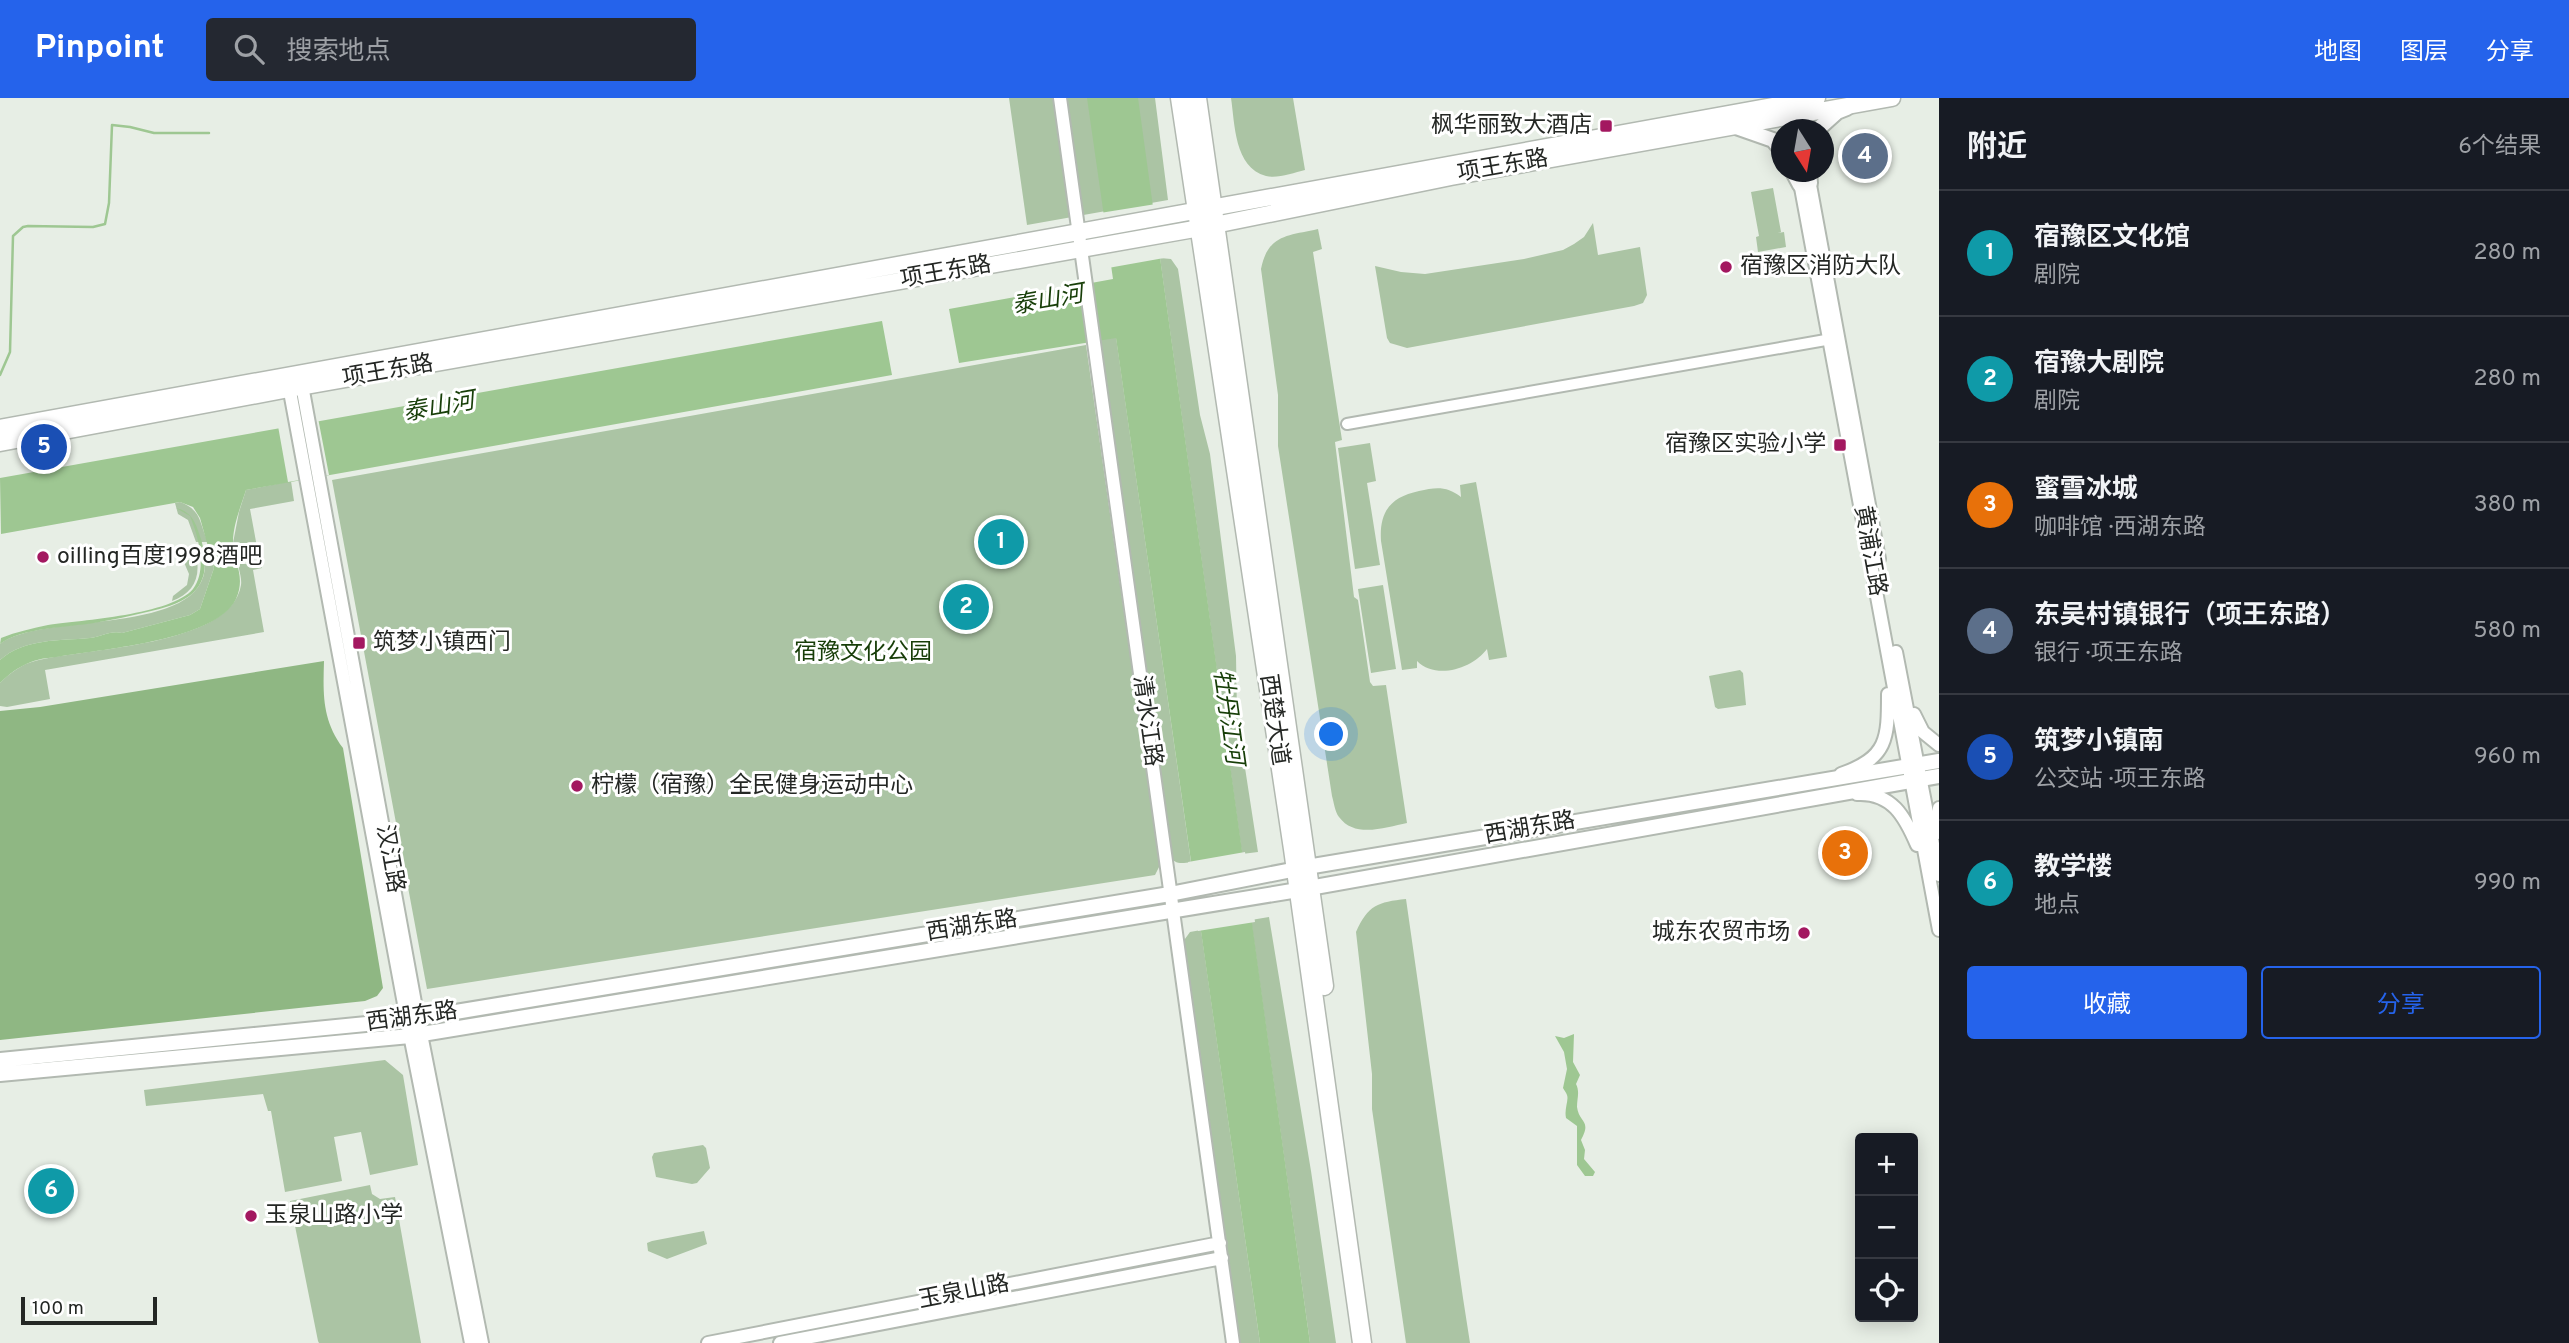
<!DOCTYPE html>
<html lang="zh">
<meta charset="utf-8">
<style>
body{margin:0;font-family:Overpass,"Noto Sans SC",sans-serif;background:#242831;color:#f1f3f6}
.controls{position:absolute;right:21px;bottom:21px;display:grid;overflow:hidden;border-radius:7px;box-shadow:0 4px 18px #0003}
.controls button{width:63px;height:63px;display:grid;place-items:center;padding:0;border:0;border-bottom:2px solid #363941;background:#171b24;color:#f1f3f6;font:35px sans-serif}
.compass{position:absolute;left:1771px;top:21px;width:63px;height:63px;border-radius:50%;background:#171b24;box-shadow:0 4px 18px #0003;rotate:169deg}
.scale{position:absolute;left:21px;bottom:18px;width:136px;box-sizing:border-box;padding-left:7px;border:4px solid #242724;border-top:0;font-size:19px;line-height:24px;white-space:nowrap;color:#242724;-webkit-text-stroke:5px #fff;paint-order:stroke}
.you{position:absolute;left:1332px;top:637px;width:24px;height:24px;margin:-18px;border:5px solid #fff;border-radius:50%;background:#1a73e8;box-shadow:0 0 0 10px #1a73e833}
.badge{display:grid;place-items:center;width:46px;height:46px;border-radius:50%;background:#2563eb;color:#fff;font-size:23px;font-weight:700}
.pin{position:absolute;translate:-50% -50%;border:4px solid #fff;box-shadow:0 2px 7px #0006}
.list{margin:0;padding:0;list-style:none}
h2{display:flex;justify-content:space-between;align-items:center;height:91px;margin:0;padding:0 28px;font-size:30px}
h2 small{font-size:23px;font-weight:400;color:#9ea1a6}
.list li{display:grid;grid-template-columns:46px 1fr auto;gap:21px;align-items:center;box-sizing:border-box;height:126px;padding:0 28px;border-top:2px solid #363941}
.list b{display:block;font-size:26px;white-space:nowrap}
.list p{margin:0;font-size:23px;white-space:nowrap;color:#9ea1a6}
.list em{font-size:23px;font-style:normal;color:#9ea1a6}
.actions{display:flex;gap:14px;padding:21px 28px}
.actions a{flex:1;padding:16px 0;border:2px solid #2563eb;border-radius:7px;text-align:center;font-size:24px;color:#2563eb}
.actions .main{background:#2563eb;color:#fff}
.icon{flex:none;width:38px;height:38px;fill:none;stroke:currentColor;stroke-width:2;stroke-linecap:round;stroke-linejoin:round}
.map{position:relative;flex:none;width:1939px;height:1245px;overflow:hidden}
header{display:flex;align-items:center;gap:42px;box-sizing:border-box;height:98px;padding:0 35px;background:#2563eb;color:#fff}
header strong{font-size:33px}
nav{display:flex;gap:38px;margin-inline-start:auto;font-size:24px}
.search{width:490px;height:63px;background:#242831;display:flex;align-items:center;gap:18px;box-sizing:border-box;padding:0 24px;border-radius:7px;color:#9ea1a6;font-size:26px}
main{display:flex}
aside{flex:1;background:#171b24}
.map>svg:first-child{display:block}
.green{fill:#abc4a4}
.forest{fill:#8fb783}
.water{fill:#9ec792}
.pier{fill:#e7eee5}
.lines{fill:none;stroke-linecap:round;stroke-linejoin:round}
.stream{stroke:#9ec792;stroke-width:2.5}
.minor-casing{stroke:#b2b9b1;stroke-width:14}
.tertiary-casing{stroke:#b2b9b1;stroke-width:16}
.secondary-casing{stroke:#b2b9b1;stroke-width:18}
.primary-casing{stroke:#b2b9b1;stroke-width:19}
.trunk-casing{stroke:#b2b9b1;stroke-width:21}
.minor{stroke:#fff;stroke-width:10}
.tertiary{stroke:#fff;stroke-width:12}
.secondary{stroke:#fff;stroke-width:14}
.primary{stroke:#fff;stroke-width:16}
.trunk{stroke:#fff;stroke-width:18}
.poi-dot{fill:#a31860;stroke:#fff;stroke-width:2.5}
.labels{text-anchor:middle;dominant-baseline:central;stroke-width:6;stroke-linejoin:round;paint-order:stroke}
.poi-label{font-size:23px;fill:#242724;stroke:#fff;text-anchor:start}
.street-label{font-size:23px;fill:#242724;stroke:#fff}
.park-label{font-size:23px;fill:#173d08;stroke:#fff}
.water-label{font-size:24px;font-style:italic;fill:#173e08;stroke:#fff}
</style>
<header>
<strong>Pinpoint</strong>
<div class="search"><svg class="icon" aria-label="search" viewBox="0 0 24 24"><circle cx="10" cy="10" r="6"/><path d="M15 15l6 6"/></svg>搜索地点</div>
<nav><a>地图</a><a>图层</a><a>分享</a></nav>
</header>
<main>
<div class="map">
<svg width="1939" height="1245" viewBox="0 0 1939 1245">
<rect width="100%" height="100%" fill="#e7eee5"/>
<path class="green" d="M1009 0H1155L1168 102 1027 127Z
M1231 0H1293L1305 72C1293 75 1277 81 1266 78 1234 69 1235 26 1231 0Z
M1773 90 1781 134 1778 135 1784 134 1786 149 1758 154 1756 139 1759 138 1751 94Z
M1593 125 1598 157 1640 149 1647 197 1643 205 1634 208 1407 250 1390 245 1387 240 1375 168 1401 174 1425 176 1524 161 1563 152 1574 146 1584 139Z
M1318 131 1322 151 1313 154 1342 342 1335 344 1354 499 1358 502 1370 584 1373 588 1386 587 1407 725C1386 729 1355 741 1339 719 1335 714 1334 705 1332 698L1278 348V297L1261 171C1268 136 1288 138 1318 131Z
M1160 160 1171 161 1178 171 1200 317 1210 356 1236 558 1237 618 1258 754 1242 756Z
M1116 239 1191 764C1180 766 1175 766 1168 757L1096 242Z
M1086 247 1160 767 1155 777 427 891 332 382Z
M1370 345 1376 383 1367 385 1380 467 1355 471 1338 350Z
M291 383 294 403 250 411 257 449 233 445 239 414 246 392Z
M1476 384 1507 559 1489 562 1487 551C1472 571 1436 582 1417 563V570L1402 572 1381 443C1379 413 1391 399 1419 393 1436 389 1447 388 1461 399L1460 387Z
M180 404C202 412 199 425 208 444H196L188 422 178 416 175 405Z
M183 462H197C200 483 191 496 172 503L173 498 187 487 189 476Z
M205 463 212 464 214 470 200 511 190 517 122 535C111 532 101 539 90 540 59 543 25 540 0 562V546C42 513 210 540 205 463Z
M238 466H261L262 470 253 472 264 534 45 572 50 601 7 609 0 608V585C10 575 22 566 35 563 84 550 231 549 241 487 242 481 239 472 238 466Z
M1383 487 1396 571 1371 575 1358 491Z
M1740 572 1743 575 1746 607 1718 611 1715 609 1709 578Z
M1406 801 1463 1200 1470 1245H1406L1372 1011V976L1356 834C1368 807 1378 804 1406 801Z
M1269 819 1311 1073 1336 1245H1310L1251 822Z
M1201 832 1260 1245H1235L1182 845 1190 834Z
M385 962 403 977 418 1067 370 1077 361 1034 334 1039 342 1083 285 1094 271 1013H268L263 996 146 1008 144 992Z
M703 1047 706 1050 710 1070 697 1085 692 1086 656 1079 652 1059 654 1055Z
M370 1087 372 1096 380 1101 395 1099 421 1245H319L318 1243 290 1103Z
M704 1133 707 1146 667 1161 648 1153 647 1145 652 1143Z"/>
<path class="forest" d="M324 563C323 596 322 622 343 650L383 890 377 898 365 903 0 942V613L40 609Z"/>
<path class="water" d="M1087 0H1138L1310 1245H1260L1116 240 959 265 949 211 1113 181Z
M882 223 892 277 246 392C241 408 233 427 233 444 234 466 246 478 236 501 216 542 104 551 62 558 52 560 40 560 31 564 18 569 9 576 0 585V562C25 540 59 543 90 540 101 539 111 532 122 535L190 517 200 511 214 470 200 420 193 409 180 404 1 436 0 380Z
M176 410C193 414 196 426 201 441 215 490 190 505 147 514 130 518 112 522 94 525 69 529 20 530 0 546L1 540C16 534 33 530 48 527 82 522 171 517 193 491 208 471 198 438 190 418Z
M1574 936 1573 964 1580 977 1576 986C1580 994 1577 1000 1577 1009 1579 1025 1592 1022 1581 1042L1585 1052 1584 1061 1595 1074 1593 1078H1585L1577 1067V1028L1566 1020C1564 1011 1569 1002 1567 997 1566 994 1564 992 1563 990L1567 971 1564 954 1555 938 1564 940Z"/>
<path class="pier" d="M1156 106 1164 160 1108 170 1100 115Z
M318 320 329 377 288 384 278 328Z
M1245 754 1255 824 1198 833 1188 764Z"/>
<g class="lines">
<path class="stream" d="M0 277 10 254 13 138 23 129 28 128 93 129 105 126 109 105 112 27 130 29 154 35H209"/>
<g class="minor-casing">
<path id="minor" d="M1347 326 1837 240"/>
</g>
<g class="tertiary-casing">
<path id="tertiary" d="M1060 0 1233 1245
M1797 8 1801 32
M1788 11 1791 32
M1808 76 1879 461
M1799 79 1939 832
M301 282 418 921 482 1245
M288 283 407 922 471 1245
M1896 554 1939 777
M1914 616 1923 634 1939 647
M1841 676C1888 660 1888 640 1888 596
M1857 696C1892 694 1905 719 1917 747
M1937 735 1939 710
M708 1245 1220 1145
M780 1245 1222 1160"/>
</g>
<g class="secondary-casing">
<path id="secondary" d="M1733 28 1773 42 1782 53
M1817 32 1837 14 1847 10
M1793 74 1800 87
M1809 74 1810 85
M0 962 407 922 1170 796 1307 769 1939 663
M0 976 410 938 1298 792 1939 678"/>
</g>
<g class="primary-casing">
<path id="primary" d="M0 330 1817 0
M0 345 289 291 1200 130 1451 79 1892 0"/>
</g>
<g class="trunk-casing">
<path id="trunk" d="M1180 0 1293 751 1362 1245
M1197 0 1324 888"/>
</g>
<use href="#minor" class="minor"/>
<use href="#tertiary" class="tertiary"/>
<use href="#secondary" class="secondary"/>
<use href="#primary" class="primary"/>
<use href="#trunk" class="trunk"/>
</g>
<g class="poi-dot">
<rect x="1599" y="21" width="14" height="14" rx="3.5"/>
<circle cx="1726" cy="169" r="7"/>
<rect x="1833" y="340" width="14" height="14" rx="3.5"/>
<circle cx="43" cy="459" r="7"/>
<rect x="352" y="538" width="14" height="14" rx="3.5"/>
<circle cx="577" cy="688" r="7"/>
<circle cx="1804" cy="835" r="7"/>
<circle cx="251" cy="1118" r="7"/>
</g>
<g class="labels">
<g class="poi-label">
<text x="1592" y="28" text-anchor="end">枫华丽致大酒店</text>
<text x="1740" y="169">宿豫区消防大队</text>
<text x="1826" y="347" text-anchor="end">宿豫区实验小学</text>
<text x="57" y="459">oilling百度1998酒吧</text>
<text x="373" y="545">筑梦小镇西门</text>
<text x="591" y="688">柠檬（宿豫）全民健身运动中心</text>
<text x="1790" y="835" text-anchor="end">城东农贸市场</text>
<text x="265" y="1118">玉泉山路小学</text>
</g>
<g class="street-label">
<text transform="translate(1503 69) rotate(-10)">项王东路</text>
<text transform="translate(946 175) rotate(-10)">项王东路</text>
<text transform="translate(388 274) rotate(-10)">项王东路</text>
<text transform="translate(1869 453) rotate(80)">黄浦江路</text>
<text transform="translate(1273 622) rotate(82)">西楚大道</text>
<text transform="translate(1146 623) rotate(82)">清水江路</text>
<text transform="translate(1530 731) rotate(-10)">西湖东路</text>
<text transform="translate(389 761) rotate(80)">汉江路</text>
<text transform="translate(972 829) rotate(-9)">西湖东路</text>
<text transform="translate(412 920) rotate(-8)">西湖东路</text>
<text transform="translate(964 1195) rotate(-11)">玉泉山路</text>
</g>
<g class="park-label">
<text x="863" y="555">宿豫文化公园</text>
</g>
<g class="water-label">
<text transform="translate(1048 203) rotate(-10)">泰山河</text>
<text transform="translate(439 310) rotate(-10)">泰山河</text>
<text transform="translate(1227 619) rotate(82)">牡丹江河</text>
</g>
</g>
</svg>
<div class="controls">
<button>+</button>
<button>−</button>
<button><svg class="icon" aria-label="locate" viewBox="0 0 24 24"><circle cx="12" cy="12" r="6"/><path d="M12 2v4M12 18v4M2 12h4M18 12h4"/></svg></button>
</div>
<svg class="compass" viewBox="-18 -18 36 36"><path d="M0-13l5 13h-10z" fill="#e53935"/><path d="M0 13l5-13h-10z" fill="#9ea1a6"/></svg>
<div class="scale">100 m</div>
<div class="you"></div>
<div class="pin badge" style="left:1001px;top:444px;background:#0f9aa8">1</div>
<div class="pin badge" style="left:966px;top:509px;background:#0f9aa8">2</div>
<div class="pin badge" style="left:1845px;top:755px;background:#e8710a">3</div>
<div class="pin badge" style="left:1865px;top:58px;background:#5c6f8a">4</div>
<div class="pin badge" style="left:44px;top:349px;background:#1a4fb4">5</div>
<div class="pin badge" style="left:51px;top:1093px;background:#0f9aa8">6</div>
</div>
<aside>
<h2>附近<small>6个结果</small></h2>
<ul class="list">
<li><span class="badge" style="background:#0f9aa8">1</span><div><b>宿豫区文化馆</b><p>剧院</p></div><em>280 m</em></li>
<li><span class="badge" style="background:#0f9aa8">2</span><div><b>宿豫大剧院</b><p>剧院</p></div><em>280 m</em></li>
<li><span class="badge" style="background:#e8710a">3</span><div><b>蜜雪冰城</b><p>咖啡馆 · 西湖东路</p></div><em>380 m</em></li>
<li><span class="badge" style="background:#5c6f8a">4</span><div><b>东吴村镇银行（项王东路）</b><p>银行 · 项王东路</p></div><em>580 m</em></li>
<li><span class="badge" style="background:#1a4fb4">5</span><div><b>筑梦小镇南</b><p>公交站 · 项王东路</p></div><em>960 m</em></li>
<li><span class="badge" style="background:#0f9aa8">6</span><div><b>教学楼</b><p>地点</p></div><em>990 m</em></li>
</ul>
<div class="actions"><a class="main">收藏</a><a>分享</a></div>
</aside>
</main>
